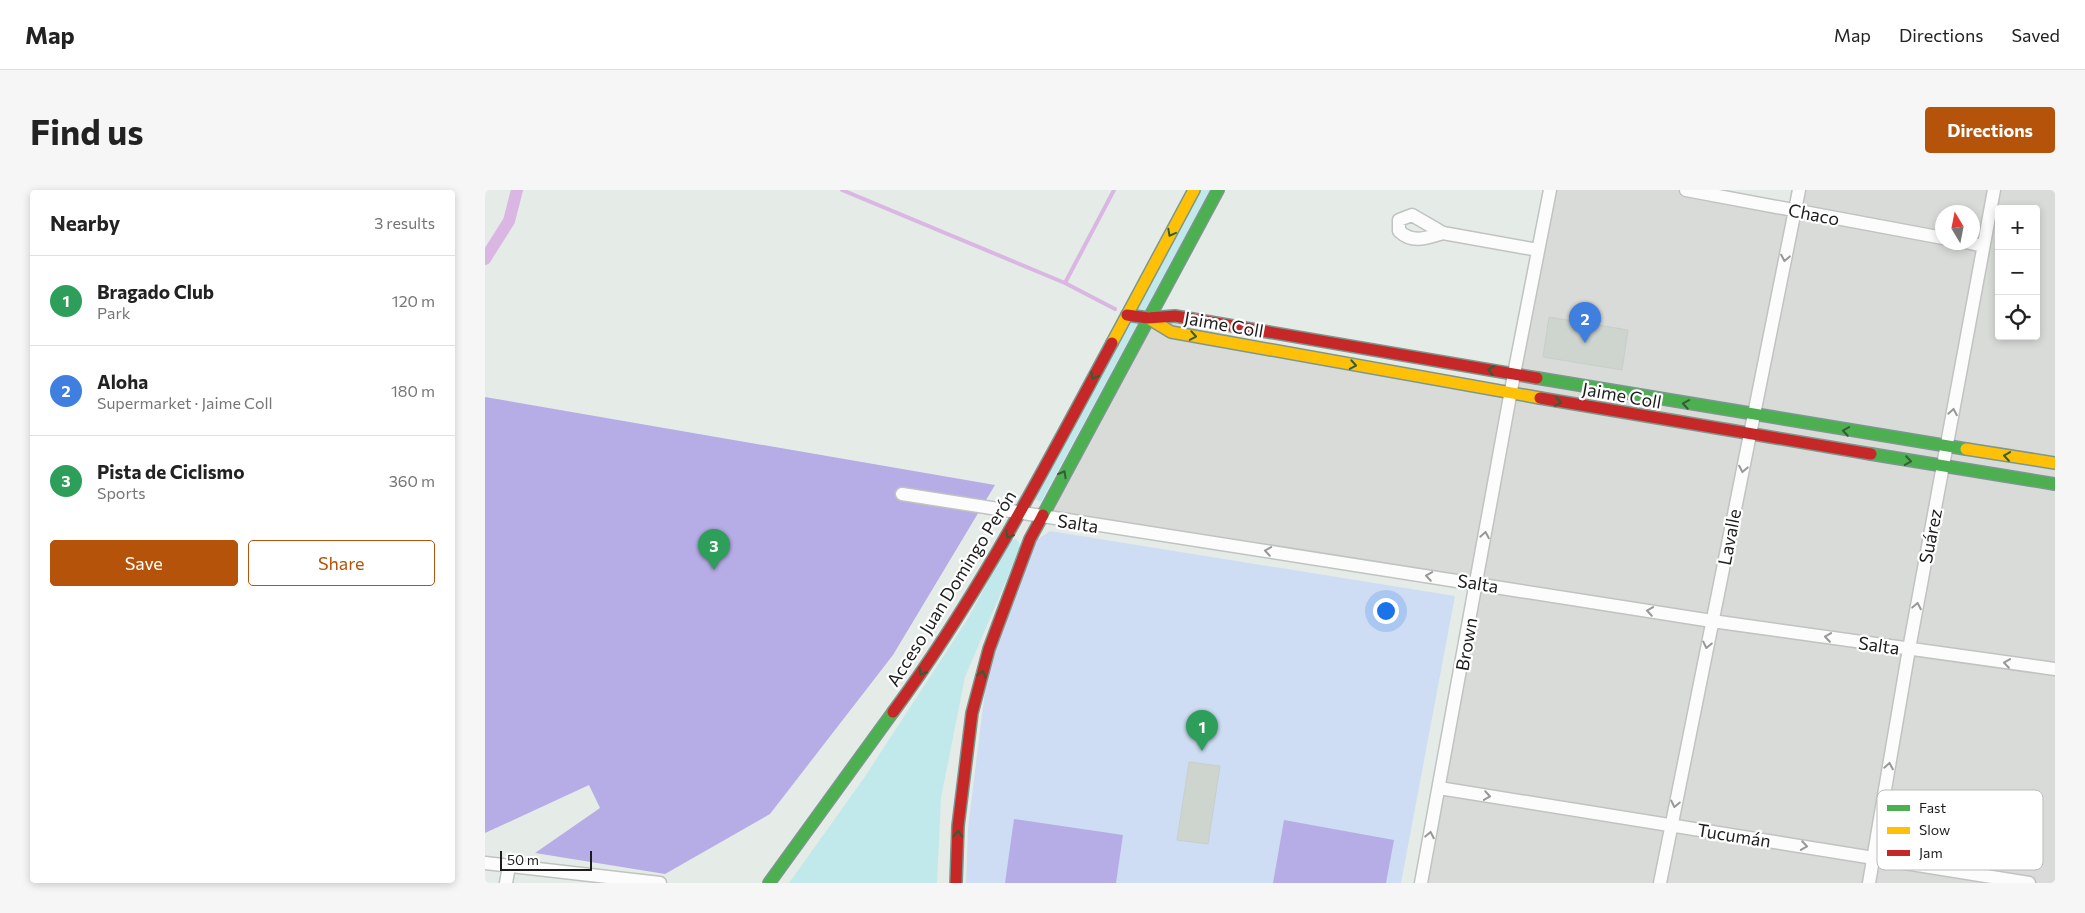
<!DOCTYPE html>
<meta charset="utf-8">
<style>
body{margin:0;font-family:Commissioner,sans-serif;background:#f6f6f6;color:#222}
.controls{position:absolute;right:15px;top:15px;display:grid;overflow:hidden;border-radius:5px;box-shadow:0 2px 8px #0003}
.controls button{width:45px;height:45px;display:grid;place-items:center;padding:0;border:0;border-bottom:1px solid #e0e0e0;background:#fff;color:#222;font:25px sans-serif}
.compass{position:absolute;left:1450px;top:15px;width:45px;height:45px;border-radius:50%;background:#fff;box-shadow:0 2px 8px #0003;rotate:350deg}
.scale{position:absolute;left:15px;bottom:12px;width:92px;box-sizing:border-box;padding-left:5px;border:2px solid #1d1d1d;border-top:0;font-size:14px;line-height:18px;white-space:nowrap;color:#1d1d1d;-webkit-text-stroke:4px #fff;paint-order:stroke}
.you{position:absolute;left:900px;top:420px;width:18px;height:18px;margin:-12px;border:4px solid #fff;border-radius:50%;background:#1a73e8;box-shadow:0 0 0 8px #1a73e833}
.badge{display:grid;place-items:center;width:32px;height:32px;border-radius:50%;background:#b45309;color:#fff;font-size:16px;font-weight:700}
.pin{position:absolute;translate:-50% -41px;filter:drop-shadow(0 1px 2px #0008)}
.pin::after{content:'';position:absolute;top:26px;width:18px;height:15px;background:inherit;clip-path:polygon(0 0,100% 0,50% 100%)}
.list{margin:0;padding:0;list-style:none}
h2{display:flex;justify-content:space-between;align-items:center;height:65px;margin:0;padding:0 20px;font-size:21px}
h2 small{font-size:16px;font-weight:400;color:#767676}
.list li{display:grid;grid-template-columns:32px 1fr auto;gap:15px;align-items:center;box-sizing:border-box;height:90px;padding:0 20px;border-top:1px solid #e0e0e0}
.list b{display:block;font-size:19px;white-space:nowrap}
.list p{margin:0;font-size:16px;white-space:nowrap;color:#767676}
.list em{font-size:16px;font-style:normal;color:#767676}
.actions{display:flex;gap:10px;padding:15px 20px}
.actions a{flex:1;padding:11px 0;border:1px solid #b45309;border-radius:5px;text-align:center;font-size:18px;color:#b45309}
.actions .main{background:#b45309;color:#fff}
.icon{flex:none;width:28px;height:28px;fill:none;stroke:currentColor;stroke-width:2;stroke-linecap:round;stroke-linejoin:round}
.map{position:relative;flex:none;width:1570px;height:693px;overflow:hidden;border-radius:5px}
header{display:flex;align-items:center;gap:30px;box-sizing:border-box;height:70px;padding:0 25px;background:#fff;border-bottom:1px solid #e0e0e0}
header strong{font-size:24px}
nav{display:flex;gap:28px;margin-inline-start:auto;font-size:18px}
.intro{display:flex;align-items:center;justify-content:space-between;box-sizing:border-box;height:120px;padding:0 30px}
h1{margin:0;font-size:35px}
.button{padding:12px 22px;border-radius:5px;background:#b45309;color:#fff;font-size:18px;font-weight:700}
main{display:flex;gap:30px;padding:0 30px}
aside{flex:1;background:#fff;border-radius:5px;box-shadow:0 2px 8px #0003}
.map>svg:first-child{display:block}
.residential{fill:#d8dbd8;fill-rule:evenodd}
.grass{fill:#c1e8eb}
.park{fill:#ceddf3}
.pitch{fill:#b7ade6}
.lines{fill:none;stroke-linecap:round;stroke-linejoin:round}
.stream{stroke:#dab6e2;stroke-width:4}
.canal{stroke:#dab6e2;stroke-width:12}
.building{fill:#ced5cf;stroke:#c7cfc8}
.street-casing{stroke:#c0c3c0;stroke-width:15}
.fast-casing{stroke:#7c978e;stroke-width:14}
.slow-casing{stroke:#7c978e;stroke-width:14}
.jam-casing{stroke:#7c978e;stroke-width:14}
.street{stroke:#fbfcfb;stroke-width:12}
.fast{stroke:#4caf50;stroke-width:11}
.slow{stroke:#ffc107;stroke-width:11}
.jam{stroke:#c62828;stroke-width:11}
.oneway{stroke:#325f34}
.oneway2{stroke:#979897}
.labels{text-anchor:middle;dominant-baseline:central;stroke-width:4.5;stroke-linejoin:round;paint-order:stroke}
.street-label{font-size:18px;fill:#1d1d1d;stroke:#fff}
.key{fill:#fff;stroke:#bbb;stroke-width:1}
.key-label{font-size:14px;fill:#1d1d1d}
</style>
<header>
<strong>Map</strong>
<nav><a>Map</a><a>Directions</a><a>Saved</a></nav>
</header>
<div class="intro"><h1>Find us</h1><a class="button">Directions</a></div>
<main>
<aside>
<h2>Nearby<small>3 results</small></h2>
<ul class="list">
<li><span class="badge" style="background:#2e9e5b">1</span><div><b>Bragado Club</b><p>Park</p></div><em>120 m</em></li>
<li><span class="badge" style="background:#3f7fe0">2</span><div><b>Aloha</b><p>Supermarket · Jaime Coll</p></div><em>180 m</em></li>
<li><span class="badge" style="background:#2e9e5b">3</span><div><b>Pista de Ciclismo</b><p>Sports</p></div><em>360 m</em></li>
</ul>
<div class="actions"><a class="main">Save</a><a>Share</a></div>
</aside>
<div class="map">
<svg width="1570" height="693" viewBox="0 0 1570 693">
<rect width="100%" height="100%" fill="#e5ece7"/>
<path class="residential" d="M1065 0H1201L1309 20 1314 0H1570V693H936L992 393 555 327 663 128 1025 204ZM1514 19H1551V146H1514ZM1458 22H1488V52H1458Z"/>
<path class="grass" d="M716 0H725L556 312 549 309Z
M531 349 534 352 535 358 480 487 456 608 452 693H304L379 588 482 430 525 351Z"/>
<path class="park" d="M565 341 970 406 916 693H481L483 638 502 484 550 351Z"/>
<path class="pitch" d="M0 207 510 295 408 465 285 624 180 684 50 663 115 618 104 595 0 643Z
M529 629 638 645 631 693H520Z
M799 630 909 650 901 693H788Z"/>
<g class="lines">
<path class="stream" d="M357 0 580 93 630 119
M580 93 629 0"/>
<path class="canal" d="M0 69 24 31 32 0"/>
</g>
<path class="building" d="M1064 127 1143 140 1137 180 1058 167Z
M704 572 735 576 723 654 692 650Z"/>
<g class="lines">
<g class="street-casing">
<path id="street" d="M1201 0 1458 48
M958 43C941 48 928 54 914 41V30L927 25 958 43 1053 60
M1481 52 1498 56
M417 304 1227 431 1570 479
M954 598 1544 693
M0 673 175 693
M21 693 24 676
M936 693 1029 184 1065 0
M1175 693 1314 0
M1384 693 1424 459 1509 0"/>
</g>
<g class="fast-casing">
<path id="fast" d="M1052 188 1481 259
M1386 264 1570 294
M558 325 733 0
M284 693 408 522"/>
</g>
<g class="slow-casing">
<path id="slow" d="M663 128 686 142 1055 208
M627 153 709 0
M1481 259 1570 273"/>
</g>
<g class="jam-casing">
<path id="jam" d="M642 125 663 128 690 126 1052 188
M1055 208 1386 264
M408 522C493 407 559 279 627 153
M471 693 473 636 487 523 504 459 545 349 558 325"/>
</g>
<use href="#street" class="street"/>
<use href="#fast" class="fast"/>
<use href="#slow" class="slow"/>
<use href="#jam" class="jam"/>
</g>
<defs><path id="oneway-chevron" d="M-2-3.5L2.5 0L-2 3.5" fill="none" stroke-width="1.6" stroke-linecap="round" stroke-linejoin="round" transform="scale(1.25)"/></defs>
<g class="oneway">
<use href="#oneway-chevron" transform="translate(686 43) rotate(118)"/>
<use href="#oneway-chevron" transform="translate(708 146) rotate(10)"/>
<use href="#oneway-chevron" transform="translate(868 175) rotate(10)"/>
<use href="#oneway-chevron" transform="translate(1006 180) rotate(-170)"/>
<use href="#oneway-chevron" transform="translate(609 186) rotate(118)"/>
<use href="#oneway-chevron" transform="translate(1073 212) rotate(10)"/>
<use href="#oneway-chevron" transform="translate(1201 214) rotate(-170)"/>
<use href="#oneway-chevron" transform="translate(1361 241) rotate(-171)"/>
<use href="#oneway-chevron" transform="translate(1522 266) rotate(-172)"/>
<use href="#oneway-chevron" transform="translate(1423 271) rotate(9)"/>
<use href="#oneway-chevron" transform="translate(578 284) rotate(-61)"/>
<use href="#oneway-chevron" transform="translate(524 345) rotate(121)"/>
<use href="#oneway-chevron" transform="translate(437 482) rotate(123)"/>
<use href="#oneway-chevron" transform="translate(497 484) rotate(-75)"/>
<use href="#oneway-chevron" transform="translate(473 644) rotate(-88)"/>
</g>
<g class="oneway2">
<use href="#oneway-chevron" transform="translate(1300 68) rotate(101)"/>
<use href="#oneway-chevron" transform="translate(1468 222) rotate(-80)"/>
<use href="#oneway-chevron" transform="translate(1258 279) rotate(101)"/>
<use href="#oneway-chevron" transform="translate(1000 345) rotate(-80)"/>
<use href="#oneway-chevron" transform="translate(783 361) rotate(-171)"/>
<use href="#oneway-chevron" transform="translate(944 386) rotate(-171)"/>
<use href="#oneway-chevron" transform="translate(1432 416) rotate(-79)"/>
<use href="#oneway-chevron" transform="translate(1165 421) rotate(-171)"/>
<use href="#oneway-chevron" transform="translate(1343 447) rotate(-172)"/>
<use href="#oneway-chevron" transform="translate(1222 455) rotate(102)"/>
<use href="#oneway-chevron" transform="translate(1522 473) rotate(-172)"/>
<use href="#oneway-chevron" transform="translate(1404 576) rotate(-80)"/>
<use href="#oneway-chevron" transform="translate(1002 606) rotate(9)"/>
<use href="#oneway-chevron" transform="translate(1190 614) rotate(102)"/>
<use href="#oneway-chevron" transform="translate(945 645) rotate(-79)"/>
<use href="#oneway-chevron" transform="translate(1319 656) rotate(9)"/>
</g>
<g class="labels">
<g class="street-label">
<text transform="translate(1329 24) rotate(11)">Chaco</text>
<text transform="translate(739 134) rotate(10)">Jaime Coll</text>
<text transform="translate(1137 205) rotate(10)">Jaime Coll</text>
<text transform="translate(593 333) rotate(9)">Salta</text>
<text transform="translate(1445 346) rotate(-79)">Suárez</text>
<text transform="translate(1244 347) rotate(-79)">Lavalle</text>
<text transform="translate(993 393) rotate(9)">Salta</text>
<text transform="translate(466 398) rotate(-58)">Acceso Juan Domingo Perón</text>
<text transform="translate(981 454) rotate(-80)">Brown</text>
<text transform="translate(1394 455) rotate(8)">Salta</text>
<text transform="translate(1249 645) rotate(9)">Tucumán</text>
</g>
</g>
<rect x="1392" y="600" width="166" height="80" rx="8" class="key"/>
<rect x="1402" y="615" width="23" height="6" fill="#4caf50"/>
<rect x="1402" y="637" width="23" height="7" fill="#ffc107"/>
<rect x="1402" y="660" width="23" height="6" fill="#c62828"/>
<g class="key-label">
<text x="1434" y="623">Fast</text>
<text x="1434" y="645">Slow</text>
<text x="1434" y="668">Jam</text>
</g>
</svg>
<div class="controls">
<button>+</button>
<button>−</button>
<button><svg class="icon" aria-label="locate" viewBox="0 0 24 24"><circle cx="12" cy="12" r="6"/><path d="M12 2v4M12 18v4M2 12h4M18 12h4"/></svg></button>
</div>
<svg class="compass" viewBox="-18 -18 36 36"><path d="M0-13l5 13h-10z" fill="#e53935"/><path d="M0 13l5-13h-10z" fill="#767676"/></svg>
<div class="scale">50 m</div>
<div class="you"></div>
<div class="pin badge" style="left:717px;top:561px;background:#2e9e5b">1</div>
<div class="pin badge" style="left:1100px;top:153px;background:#3f7fe0">2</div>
<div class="pin badge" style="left:229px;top:380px;background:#2e9e5b">3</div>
</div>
</main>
